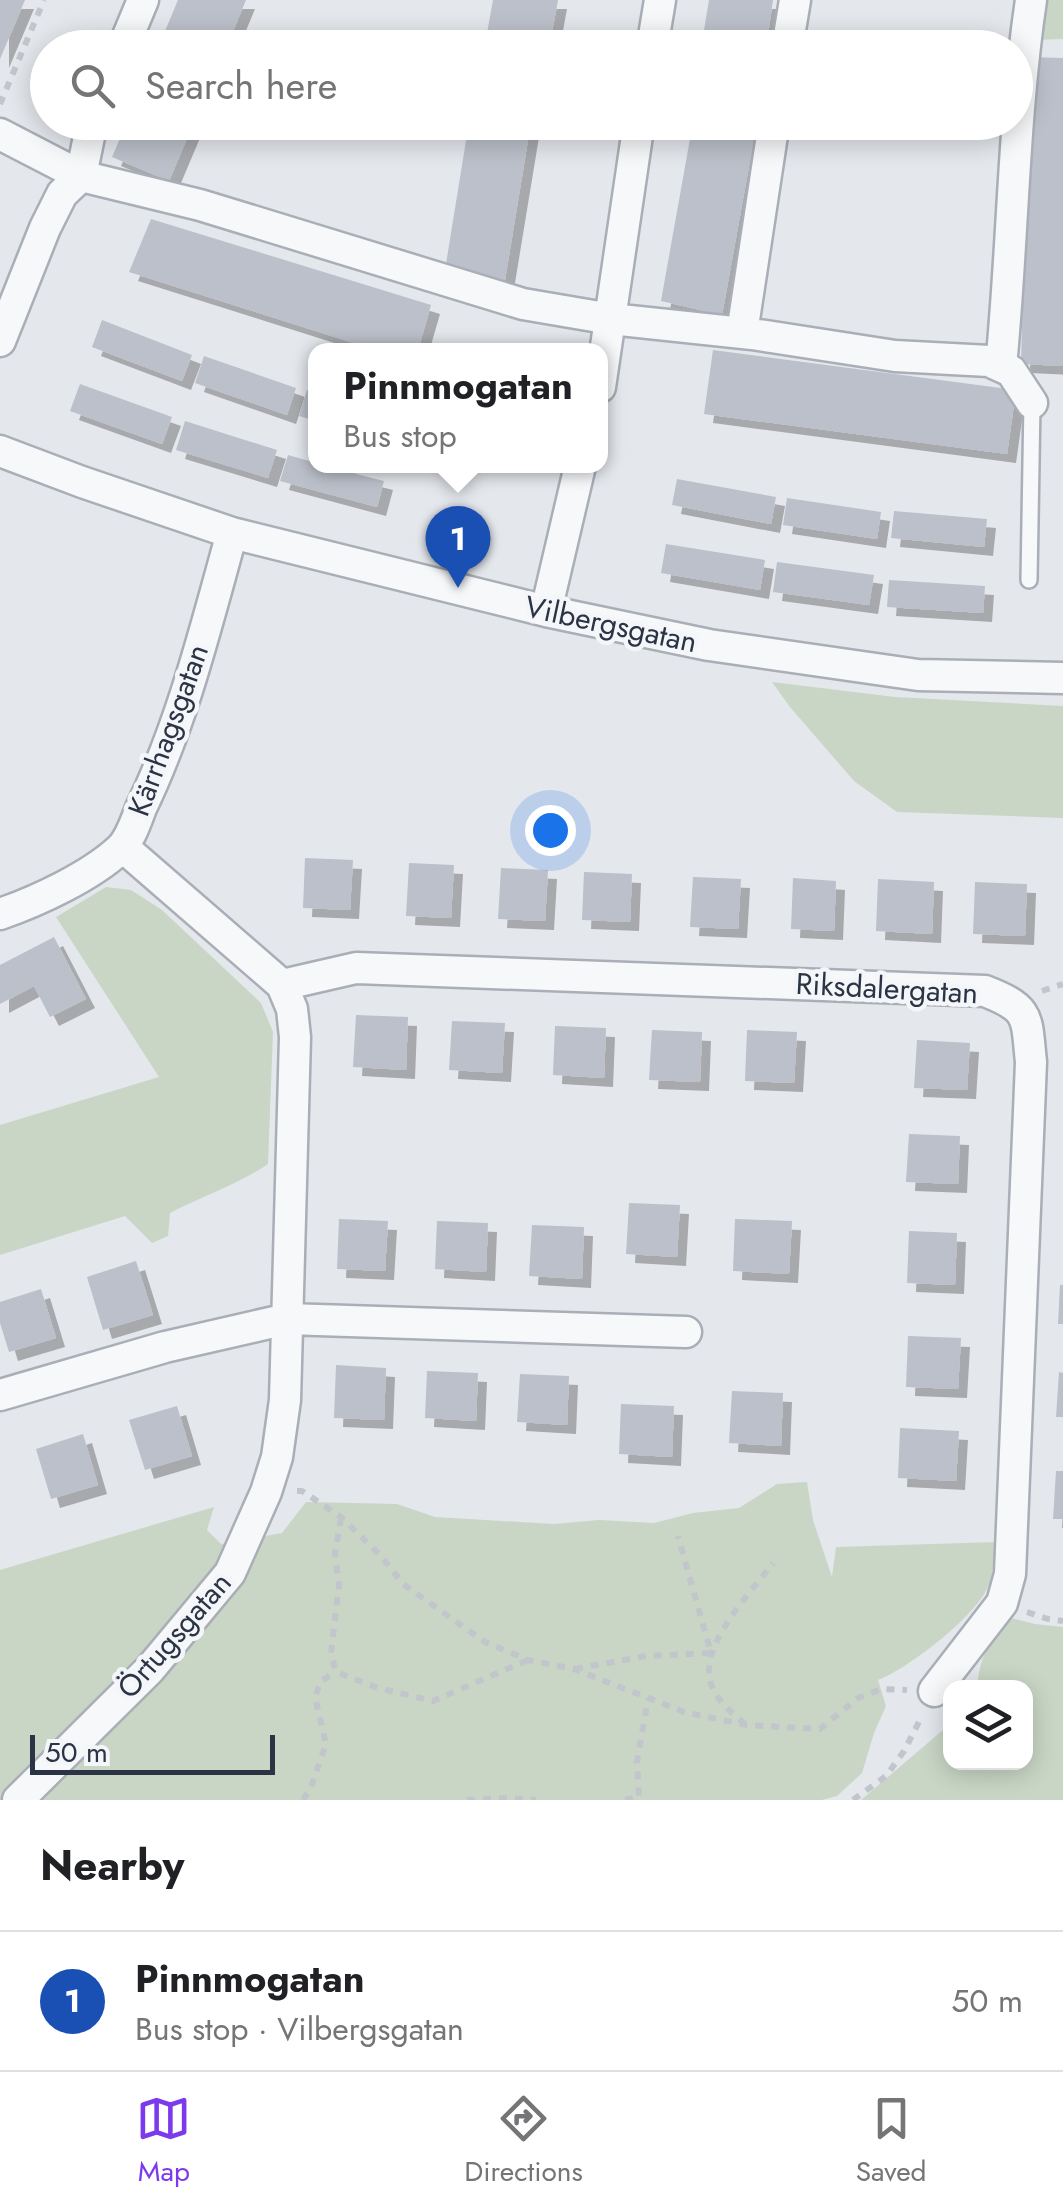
<!DOCTYPE html>
<meta charset="utf-8">
<style>
body{margin:0;font-family:Jost,sans-serif;background:#f6f6f6;color:#202124}
.controls{position:absolute;right:30px;bottom:30px;display:grid;overflow:hidden;border-radius:20px;box-shadow:0 5px 25px #0003}
.controls button{width:90px;height:90px;display:grid;place-items:center;padding:0;border:0;border-bottom:2px solid #e0e0e0;background:#fff;color:#202124;font:50px sans-serif}
.scale{position:absolute;left:30px;bottom:25px;width:245px;box-sizing:border-box;padding-left:10px;border:5px solid #2b3445;border-top:0;font-size:28px;line-height:35px;white-space:nowrap;color:#2b3445;-webkit-text-stroke:8px #f4f6f9;paint-order:stroke}
.you{position:absolute;left:550px;top:830px;width:35px;height:35px;margin:-25px;border:8px solid #fff;border-radius:50%;background:#1a73e8;box-shadow:0 0 0 15px #1a73e833}
.badge{display:grid;place-items:center;width:65px;height:65px;border-radius:50%;background:#7c3aed;color:#fff;font-size:32px;font-weight:700}
.pin{position:absolute;translate:-50% -82px;filter:drop-shadow(0 2px 5px #0008)}
.pin::after{content:'';position:absolute;top:52px;width:35px;height:30px;background:inherit;clip-path:polygon(0 0,100% 0,50% 100%)}
.popup{position:absolute;left:308px;top:343px;width:300px;height:130px;box-sizing:border-box;display:grid;place-content:center;border-radius:20px;background:#fff;filter:drop-shadow(0 2px 8px #0005);font-size:32px;white-space:nowrap;color:#757577}
.popup b{font-size:38px;color:#202124}
.popup::after{content:'';position:absolute;left:50%;top:100%;margin-left:-20px;border:20px solid transparent;border-top-color:#fff}
.list{margin:0;padding:0;list-style:none}
h2{display:flex;justify-content:space-between;align-items:center;height:130px;margin:0;padding:0 40px;font-size:42px}
h2 small{font-size:32px;font-weight:400;color:#757577}
.list li{display:grid;grid-template-columns:65px 1fr auto;gap:30px;align-items:center;box-sizing:border-box;height:140px;padding:0 40px;border-top:2px solid #e0e0e0}
.list b{display:block;font-size:38px;white-space:nowrap}
.list p{margin:0;font-size:32px;white-space:nowrap;color:#757577}
.list em{font-size:32px;font-style:normal;color:#757577}
.icon{flex:none;width:55px;height:55px;fill:none;stroke:currentColor;stroke-width:2;stroke-linecap:round;stroke-linejoin:round}
.map{position:relative;flex:none;width:1063px;height:1800px;overflow:hidden}
.search{position:absolute;background:#fff;box-shadow:0 5px 25px #0003;left:30px;right:30px;top:30px;height:110px;display:flex;align-items:center;gap:25px;box-sizing:border-box;padding:0 35px;border-radius:55px;color:#757577;font-size:38px}
.sheet{height:270px;background:#fff}
nav{display:flex;justify-content:space-around;align-items:center;box-sizing:border-box;height:140px;border-top:2px solid #e0e0e0;background:#fff;font-size:28px;color:#757577}
nav a{display:grid;justify-items:center;gap:5px}
nav .on{color:#7c3aed}
.map>svg:first-child{display:block}
.green{fill:#c9d6c5}
.building{fill:#bbc0ca;filter:url(#shadow)}
.lines{fill:none;stroke-linecap:round;stroke-linejoin:round}
.lane-casing{stroke:#a9aeb7;stroke-width:20}
.street-casing{stroke:#a9aeb7;stroke-width:35}
.path{stroke:#c2c5cb;stroke-width:6;stroke-dasharray:8 8;stroke-linecap:butt}
.lane{stroke:#f7f8fa;stroke-width:15}
.street{stroke:#f7f8fa;stroke-width:30}
.labels{text-anchor:middle;dominant-baseline:central;stroke-width:9;stroke-linejoin:round;paint-order:stroke}
.street-label{font-size:30px;fill:#2b3445;stroke:#f4f6f9}
</style>
<div class="map">
<svg width="1063" height="1800" viewBox="0 0 1063 1800">
<defs>
<filter id="shadow"><feDropShadow dx="9" dy="9" stdDeviation="0" flood-color="#0004"/></filter>
</defs>
<rect width="100%" height="100%" fill="#e4e7ec"/>
<path class="green" d="M1039 0H1063V39L1033 40Z
M772 682 895 697 1063 706V818L897 812 854 781 790 707Z
M106 887 131 890 162 910 261 1003 273 1032 268 1164C237 1185 203 1196 170 1213L168 1236 152 1243 125 1216 0 1255V1125L159 1077 56 917Z
M807 1482 813 1520 832 1577 836 1547 997 1542C994 1556 994 1575 987 1589 972 1619 909 1668 878 1680L886 1706 874 1733 862 1773 837 1796 822 1800H0V1570L214 1507 207 1530 221 1544 282 1533 306 1502 397 1504 435 1517 554 1524 599 1520 654 1523 693 1513 739 1508 777 1484Z
M1011 1618 1035 1624 1063 1627V1800H861L950 1724V1762H1026V1688L977 1687C981 1652 988 1645 1011 1618Z"/>
<path class="building" d="M0 0H25L0 59Z
M178 0H246L226 48H158Z
M493 0H558L550 43 487 33Z
M709 0H773L766 48H701Z
M1029 57 1063 58V366L1021 364Z
M127 122H194L169 181 112 157Z
M469 122H531L505 280 445 270Z
M693 122H757L722 315 661 301Z
M151 219 431 305 418 350H376L129 272Z
M102 320 192 355 182 381 92 347Z
M713 350 1016 390 1007 454 704 414Z
M204 356 296 388 287 415 195 383Z
M80 384 172 417 162 444 70 411Z
M307 390 316 393V421L299 416Z
M185 421 277 450 268 478 176 450Z
M288 455 316 463V466H325L384 481 377 507 280 481Z
M677 479 776 497 771 524 672 505Z
M787 498 881 512 877 539 783 525Z
M894 511 987 519 984 547 891 538Z
M666 544 765 560 760 590 661 573Z
M777 562 874 575 869 605 773 592Z
M889 580 985 586 983 613 887 607Z
M305 858 353 860 350 910 303 908Z
M409 863 454 865 451 918 406 916Z
M501 868 548 870 545 921 498 919Z
M584 872 632 874 630 922 582 920Z
M693 877 741 879 738 929 690 927Z
M793 878 836 881 834 931 791 929Z
M878 879 934 882 932 934 876 931Z
M975 882 1027 884 1025 936 973 934Z
M54 937 86 999 50 1017 34 986 0 1004V965Z
M356 1015 408 1017 406 1070 353 1067Z
M452 1021 505 1023 502 1073 449 1070Z
M555 1026 606 1028 604 1078 553 1075Z
M652 1030 702 1032 700 1082 649 1080Z
M747 1030 797 1032 794 1083 745 1081Z
M917 1040 970 1043 967 1090 914 1088Z
M909 1134 960 1136 958 1184 906 1182Z
M629 1203 680 1205 677 1257 626 1254Z
M339 1219 388 1221 385 1271 337 1269Z
M735 1219 792 1221 789 1274 733 1271Z
M437 1221 488 1223 486 1272 435 1269Z
M532 1225 584 1227 582 1279 529 1276Z
M909 1231 957 1233 955 1285 907 1283Z
M136 1261 153 1315 103 1330 87 1277Z
M1060 1285H1063V1324H1058Z
M41 1289 56 1338 9 1352 0 1323V1302Z
M908 1336 961 1338 958 1389 906 1387Z
M336 1365 386 1368 384 1420 334 1418Z
M427 1371 478 1373 476 1421 425 1418Z
M1059 1372 1063 1373V1417H1056Z
M520 1374 569 1376 567 1425 517 1422Z
M732 1391 783 1393 781 1446 729 1443Z
M621 1404 674 1406 672 1457 619 1454Z
M177 1406 192 1456 145 1470 129 1420Z
M900 1428 959 1431 956 1481 898 1478Z
M83 1434 98 1485 51 1499 36 1449Z
M1056 1471H1063V1519H1053Z"/>
<g class="lines">
<g class="lane-casing">
<path id="lane" d="M1029 580 1032 403"/>
</g>
<g class="street-casing">
<path id="street" d="M123 48 143 0
M652 48 660 0
M787 48 795 0
M0 134 81 176 92 122
M742 333 774 122
M0 341 45 228 62 194 81 176 200 205 523 304 611 319 752 334 895 356 989 361 1011 371 1032 403
M1001 366C1013 244 1013 121 1031 0
M600 387 639 122
M0 451 82 482 232 533 546 611 709 645 918 675 1063 678
M546 611 580 466
M0 914C38 901 91 876 120 849 130 840 136 821 141 808 183 721 206 626 232 533
M282 985 356 968 985 991C1031 1009 1026 1016 1031 1062L1010 1574 1002 1603 934 1691
M0 1395 165 1347 287 1319 686 1332
M18 1800 150 1669 230 1573 266 1492 277 1457 285 1400 295 1037 292 1009 282 985 123 847"/>
</g>
<path class="path" d="M0 104 44 0
M1042 991 1063 984
M297 1491H302L341 1517 381 1556 403 1584 485 1642 528 1660 574 1669 684 1712 747 1725 820 1729 858 1698 881 1689 907 1690
M341 1518 335 1553 339 1585 331 1653 336 1672 378 1688 433 1701 528 1660
M1027 1612 1048 1619 1063 1621
M575 1669 646 1656 711 1653 678 1536
M745 1724C731 1712 714 1699 710 1680 701 1643 752 1591 773 1563
M303 1800 311 1787 326 1744 315 1697 321 1681 336 1672
M467 1800 510 1798 536 1800
M625 1800 639 1797 637 1762 648 1699
M853 1800 886 1776 904 1751 921 1718"/>
<use href="#lane" class="lane"/>
<use href="#street" class="street"/>
</g>
<g class="labels">
<g class="street-label">
<text transform="translate(611 624) rotate(12)">Vilbergsgatan</text>
<text transform="translate(168 730) rotate(-70)">Kärrhagsgatan</text>
<text transform="translate(887 988) rotate(3)">Riksdalergatan</text>
<text transform="translate(174 1635) rotate(-49)">Örtugsgatan</text>
</g>
</g>
</svg>
<div class="controls">
<button><svg class="icon" aria-label="layers" viewBox="0 0 24 24"><path d="M12 4l9 5-9 5-9-5zM3 14l9 5 9-5"/></svg></button>
</div>
<div class="scale">50 m</div>
<div class="you"></div>
<div class="pin badge" style="left:458px;top:588px;background:#1a4fb4">1</div>
<div class="popup"><b>Pinnmogatan</b>Bus stop</div>
<div class="search"><svg class="icon" aria-label="search" viewBox="0 0 24 24"><circle cx="10" cy="10" r="6"/><path d="M15 15l6 6"/></svg>Search here</div>
</div>
<section class="sheet">
<h2>Nearby<small></small></h2>
<ul class="list">
<li><span class="badge" style="background:#1a4fb4">1</span><div><b>Pinnmogatan</b><p>Bus stop · Vilbergsgatan</p></div><em>50 m</em></li>
</ul>
</section>
<nav>
<a class="on"><svg class="icon" aria-label="map" viewBox="0 0 24 24"><path d="M3 6l6-2 6 2 6-2v14l-6 2-6-2-6 2zM9 4v14M15 6v14"/></svg>Map</a>
<a><svg class="icon" aria-label="directions" viewBox="0 0 24 24"><path d="M12 3l9 9-9 9-9-9zM9 14v-3h6M13 9l2 2-2 2"/></svg>Directions</a>
<a><svg class="icon" aria-label="saved" viewBox="0 0 24 24"><path d="M7 4h10v16l-5-4-5 4z"/></svg>Saved</a>
</nav>
